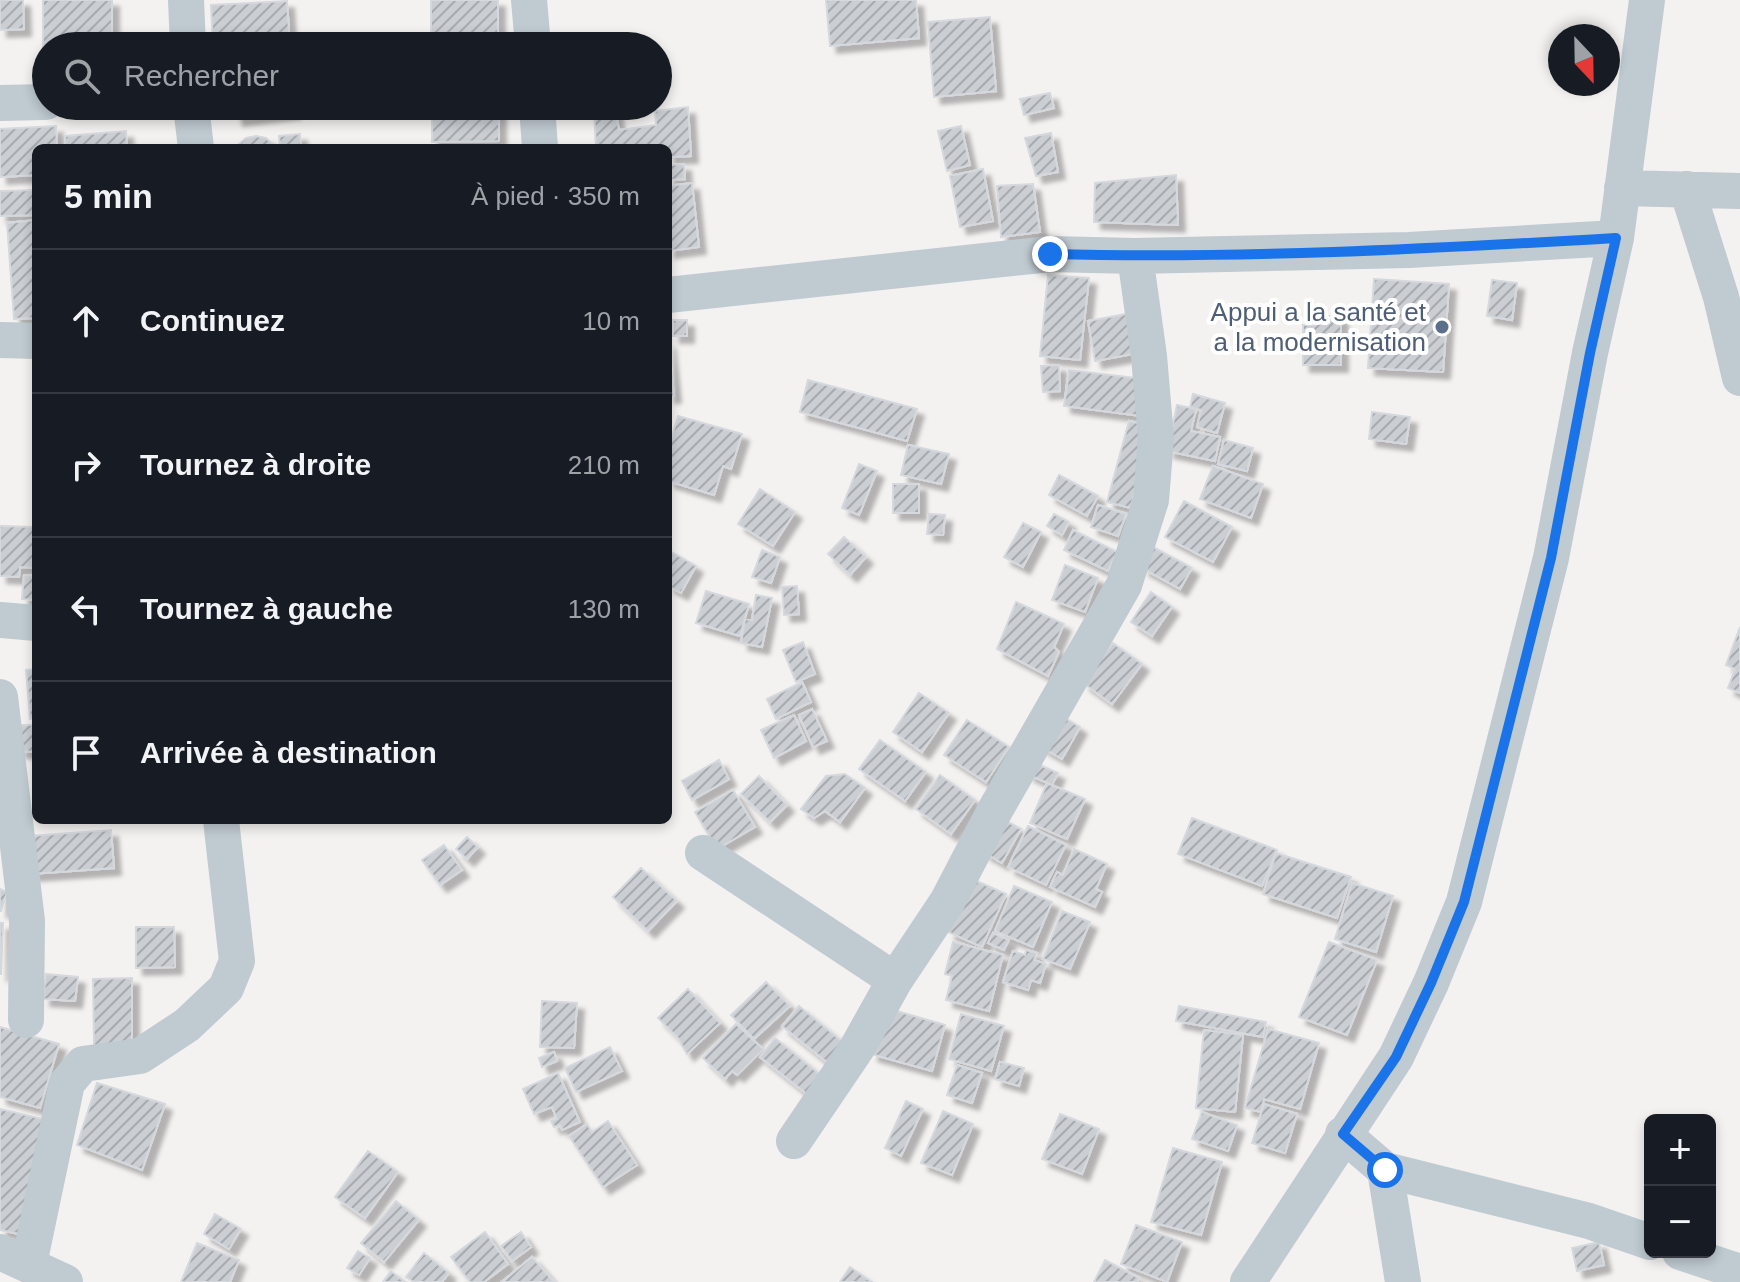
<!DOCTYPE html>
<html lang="fr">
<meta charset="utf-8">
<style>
body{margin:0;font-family:Arial,sans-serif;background:#242831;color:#f1f3f6}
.controls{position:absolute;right:24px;bottom:24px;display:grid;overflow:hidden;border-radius:12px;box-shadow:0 4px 12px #0003}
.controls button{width:72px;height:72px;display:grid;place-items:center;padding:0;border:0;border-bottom:2px solid #363941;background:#171b24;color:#f1f3f6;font:40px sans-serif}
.compass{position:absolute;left:1548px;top:24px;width:72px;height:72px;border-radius:50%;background:#171b24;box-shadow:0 4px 12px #0003;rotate:158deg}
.stop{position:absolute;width:24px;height:24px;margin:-18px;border:6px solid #1a73e8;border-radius:50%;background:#fff}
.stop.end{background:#1a73e8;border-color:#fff;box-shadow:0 2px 8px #0008}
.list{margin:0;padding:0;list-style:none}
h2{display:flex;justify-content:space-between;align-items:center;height:104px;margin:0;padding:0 32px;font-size:34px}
h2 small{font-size:26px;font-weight:400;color:#9ea1a6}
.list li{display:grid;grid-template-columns:52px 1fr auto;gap:24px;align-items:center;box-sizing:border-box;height:144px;padding:0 32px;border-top:2px solid #363941}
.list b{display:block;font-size:30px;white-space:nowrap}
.list em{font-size:26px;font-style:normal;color:#9ea1a6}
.icon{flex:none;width:44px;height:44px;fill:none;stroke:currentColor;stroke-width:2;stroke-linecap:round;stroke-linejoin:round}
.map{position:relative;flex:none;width:1740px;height:1282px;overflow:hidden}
.search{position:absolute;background:#171b24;box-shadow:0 4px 12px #0003;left:32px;top:32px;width:640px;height:88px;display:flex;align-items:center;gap:20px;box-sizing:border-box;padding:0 28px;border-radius:44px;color:#9ea1a6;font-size:30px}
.panel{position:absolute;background:#171b24;box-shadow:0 4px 12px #0003;left:32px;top:144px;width:640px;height:680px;border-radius:12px}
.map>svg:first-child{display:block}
.building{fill:url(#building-hatch);stroke:#d5d8dd;stroke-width:2;filter:url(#shadow)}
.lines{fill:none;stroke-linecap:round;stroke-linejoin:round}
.minor{stroke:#bfcad1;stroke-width:36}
.route{stroke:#1a73e8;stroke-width:10}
.service-dot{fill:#5c6f8a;stroke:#fff;stroke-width:3}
.labels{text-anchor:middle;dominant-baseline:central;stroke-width:8;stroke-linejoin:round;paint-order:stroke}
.service-label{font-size:26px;fill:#4e5e75;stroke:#fff;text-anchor:end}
</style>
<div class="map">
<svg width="1740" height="1282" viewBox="0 0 1740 1282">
<defs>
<pattern id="building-hatch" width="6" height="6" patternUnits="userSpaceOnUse" patternTransform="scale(2)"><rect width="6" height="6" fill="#cbcfd4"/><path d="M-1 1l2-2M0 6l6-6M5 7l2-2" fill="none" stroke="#a7abaf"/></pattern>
<filter id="shadow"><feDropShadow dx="7" dy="7" stdDeviation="2" flood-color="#0004"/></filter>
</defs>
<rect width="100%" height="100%" fill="#f4f1f1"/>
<path class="building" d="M0 0H23L24 29 0 30Z
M43 0H112V46H46V78H43Z
M431 0H498V46H431Z
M826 0H916L919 38 830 46Z
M287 1 290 46H213L211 5Z
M990 17 996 91 934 97 928 22Z
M1050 93 1054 108 1024 115 1020 99Z
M234 106H293L294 112 236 119Z
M432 106H499V141L432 142Z
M688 107 691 156 668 157V148H596L594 111 615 109 619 130 656 125 655 111Z
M56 126 57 148H36V175L0 177V129Z
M961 126 970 165 947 171 938 131Z
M126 131 127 148H66L65 136Z
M1051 133 1058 172 1036 176 1025 138Z
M300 134 301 148H280L279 136Z
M256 136 266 138 277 148H234L246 138Z
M684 164 685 179 668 180V165Z
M983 169 993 221 960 227 950 176Z
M1176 175 1178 225 1094 222 1095 183Z
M692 183 699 247 668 251V186Z
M1033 184 1040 232 1001 237 997 186Z
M36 190V215L0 216V191Z
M36 220V318L14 319 7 223Z
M1048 275 1089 278 1080 360 1040 356Z
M1374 279 1449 284 1443 372 1368 368Z
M1492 280 1517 283 1512 320 1487 316Z
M1126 314 1133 354 1095 361 1088 321Z
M1316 316H1341V365H1303V325H1316Z
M673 320H687V336H673Z
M668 341 674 396H668Z
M1059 365 1060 391 1043 392 1041 366Z
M1069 370 1145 379 1140 416 1064 406Z
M808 380 917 409 907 441 800 412Z
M1193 394 1225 403 1217 433 1197 427 1201 410 1190 407Z
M1177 405 1196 409 1191 431 1220 437 1215 461 1167 451Z
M1372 412 1410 417 1406 444 1369 439Z
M678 416 742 434 731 469 723 466 714 495 668 481V449Z
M1129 421 1147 425 1131 508 1107 502Z
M1224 440 1253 448 1247 471 1218 464Z
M908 445 949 454 941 484 901 475Z
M859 464 877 471 859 515 842 508Z
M1213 466 1263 484 1251 518 1200 499Z
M1059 475 1098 496 1087 516 1049 495Z
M893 484H919V513H893Z
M760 489 795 512 773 546 738 524Z
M1184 501 1232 527 1213 562 1165 537Z
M1098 505 1126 514 1118 536 1091 527Z
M929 514 945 515 943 535 927 534Z
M1054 514 1069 522 1062 535 1047 526Z
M1023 523 1041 532 1023 567 1004 557Z
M0 526 36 527V568L20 567 19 577 0 576Z
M1073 530 1117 552 1108 571 1064 550Z
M844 537 866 557 850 575 828 554Z
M1153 547 1192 568 1180 589 1142 568Z
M668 550 696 566 681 593 668 586Z
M762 550 780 557 771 583 752 577Z
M1065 565 1098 578 1085 612 1052 600Z
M24 575 36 576V600L22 599Z
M797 586 799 614 784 615 782 587Z
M706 591 749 604 740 636 696 623Z
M1151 592 1172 607 1152 636 1131 622Z
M756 595 772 598 762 647 741 643 745 619 752 620Z
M1016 602 1064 624 1054 647 1059 652 1048 676 997 649Z
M1740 627V693L1728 688 1735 669 1726 665Z
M803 642 815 674 796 682 783 650Z
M1113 643 1142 664 1112 704 1083 683Z
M36 669V718L30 719 26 670Z
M802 682 811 702 776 719 767 699Z
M919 693 949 713 922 752 893 732Z
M812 709 827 741 813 747 799 715Z
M794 715 806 741 774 758 761 730Z
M1060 715 1080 727 1062 759 1041 747Z
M967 720 1009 747 986 782 944 755Z
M20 725H36V752L19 751Z
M880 740 926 772 905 801 859 769Z
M719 760 729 779 692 800 682 781Z
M1033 762 1058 773 1052 785 1027 774Z
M845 774 865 788 840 822 825 811 814 818 801 809 826 776Z
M940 775 975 800 951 834 916 809Z
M759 776 787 805 770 822 741 794Z
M1047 783 1085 799 1067 839 1030 823Z
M733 790 755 827 717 849 695 812Z
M1001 818 1021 829 1002 863 983 852Z
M1192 818 1277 850 1262 886 1178 854Z
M1028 826 1066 845 1046 885 1008 867Z
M111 830 114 868 31 874 29 836Z
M467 837 478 847 467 859 456 849Z
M444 845 462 870 440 885 422 860Z
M1074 849 1107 864 1096 889 1102 892 1095 907 1050 887 1057 872 1063 875Z
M1276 853 1351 877 1337 918 1263 894Z
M641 868 677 901 648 931 613 897Z
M972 879 1006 894 982 947 948 932Z
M1352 883 1393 896 1376 952 1335 939Z
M1014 886 1052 902 1033 947 995 931Z
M0 889 7 892 1 911H0Z
M1062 911 1090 922 1070 969 1043 959Z
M0 923H3L1 974H0Z
M136 927H174L175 967 136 968Z
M993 933 1009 940 1004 950 988 943Z
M953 942 1003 955 989 1011 946 1000 952 976 945 974Z
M1329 942 1377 960 1347 1035 1299 1017Z
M1026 950 1037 953 1034 960 1046 964 1040 983 1031 980 1028 990 1003 982 1013 951 1025 955Z
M46 974 78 977 75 1001 43 999Z
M132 978V1046H94L93 979Z
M766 982 790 1006 754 1039 731 1015Z
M688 989 720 1023 687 1054 678 1038 658 1018Z
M542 1001 577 1003 574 1048 540 1047Z
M799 1006 844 1043 828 1063 782 1026Z
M1179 1006 1266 1022 1263 1037 1176 1021Z
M883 1007 945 1025 932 1071 871 1054Z
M961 1014 1004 1026 991 1071 949 1059Z
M736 1024 763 1049 737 1075 732 1071 725 1079 703 1058Z
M0 1027 59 1044 40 1108 0 1097Z
M1268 1029 1319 1043 1300 1109 1264 1099 1261 1112 1245 1108Z
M1204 1030 1243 1035 1235 1112 1196 1108Z
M775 1038 822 1076 807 1094 760 1057Z
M610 1047 622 1071 576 1092 565 1068Z
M554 1052 557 1061 542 1067 539 1058Z
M1000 1062 1024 1068 1019 1086 995 1079Z
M957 1065 982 1073 972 1103 947 1095Z
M558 1073 580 1122 562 1130 560 1125 554 1127 551 1121 557 1119 552 1107 534 1114 523 1089Z
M97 1083 165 1104 142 1170 77 1145Z
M906 1101 923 1109 901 1156 885 1148Z
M1264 1104 1297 1114 1285 1153 1252 1143Z
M0 1109 43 1119 19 1234 0 1230Z
M943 1111 973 1124 952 1175 921 1163Z
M1202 1112 1237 1125 1228 1151 1192 1139Z
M1060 1114 1099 1129 1082 1174 1042 1159Z
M608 1121 637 1165 603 1187 569 1136 587 1124 592 1132Z
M1173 1148 1222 1162 1201 1235 1151 1222Z
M368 1151 398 1172 365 1218 335 1197Z
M396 1201 419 1220 384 1262 361 1243Z
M215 1214 241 1229 229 1249 204 1234Z
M1136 1225 1182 1242 1167 1282 1121 1264Z
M485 1232 508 1264 484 1282H470L451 1257Z
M521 1232 531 1247 512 1261 501 1246Z
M1599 1242 1604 1265 1577 1271 1572 1248Z
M197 1243 239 1260 230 1282H181Z
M358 1251 370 1258 359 1275 347 1268Z
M424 1253 449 1273 442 1282H414L406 1277Z
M532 1257 554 1282H502Z
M1105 1260 1139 1278 1137 1282H1094Z
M850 1267 872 1282H840Z
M391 1271 405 1282H383Z"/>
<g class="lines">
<path class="minor" d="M186 0 188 46
M529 0 533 46
M0 103 46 102
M191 106 196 148
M537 106 540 148
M1622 188 1740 191
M1687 189 1721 297 1740 378
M668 295 1050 254 1135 256 1409 250 1616 238
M0 340 36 341
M0 620 36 623
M0 697 27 921 26 1020
M703 853 895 980
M1343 1134 1385 1170 1589 1221 1650 1242
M794 1141 857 1048 895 980 947 902 994 812 1124 585 1151 500 1156 438 1149 356 1135 256
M1385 1170 1403 1282
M0 1252 65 1282
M1680 1252 1740 1272
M29 1264 67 1083 83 1064 140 1056 187 1025 226 988 237 961 221 820
M1248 1282 1396 1057 1431 983 1464 902 1551 558 1590 353 1616 238 1647 0"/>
</g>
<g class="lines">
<path class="route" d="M1050 254C1239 259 1428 249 1616 238L1590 353 1551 558 1464 902 1431 983 1396 1057 1343 1134 1385 1170"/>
</g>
<circle class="service-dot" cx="1442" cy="327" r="8"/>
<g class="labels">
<g class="service-label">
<text x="1426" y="312">Appui a la santé et<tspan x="1426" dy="30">a la modernisation</tspan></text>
</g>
</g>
</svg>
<div class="controls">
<button>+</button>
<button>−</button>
</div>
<svg class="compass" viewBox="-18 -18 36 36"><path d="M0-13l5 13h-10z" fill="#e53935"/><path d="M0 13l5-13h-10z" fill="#9ea1a6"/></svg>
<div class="stop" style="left:1385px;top:1170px"></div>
<div class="stop end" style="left:1050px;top:254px"></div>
<div class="search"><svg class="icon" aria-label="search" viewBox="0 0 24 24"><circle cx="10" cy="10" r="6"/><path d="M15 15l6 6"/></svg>Rechercher</div>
<section class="panel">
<h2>5 min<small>À pied · 350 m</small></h2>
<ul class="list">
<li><svg class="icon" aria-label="ahead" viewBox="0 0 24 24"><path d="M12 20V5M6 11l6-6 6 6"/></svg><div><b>Continuez</b></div><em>10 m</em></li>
<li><svg class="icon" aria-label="right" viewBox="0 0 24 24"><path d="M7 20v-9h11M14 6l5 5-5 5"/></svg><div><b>Tournez à droite</b></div><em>210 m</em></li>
<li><svg class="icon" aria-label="left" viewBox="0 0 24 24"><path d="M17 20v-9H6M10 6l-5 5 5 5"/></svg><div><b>Tournez à gauche</b></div><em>130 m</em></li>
<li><svg class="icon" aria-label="arrive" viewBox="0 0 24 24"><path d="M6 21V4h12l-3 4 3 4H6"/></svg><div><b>Arrivée à destination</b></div></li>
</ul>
</section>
</div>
